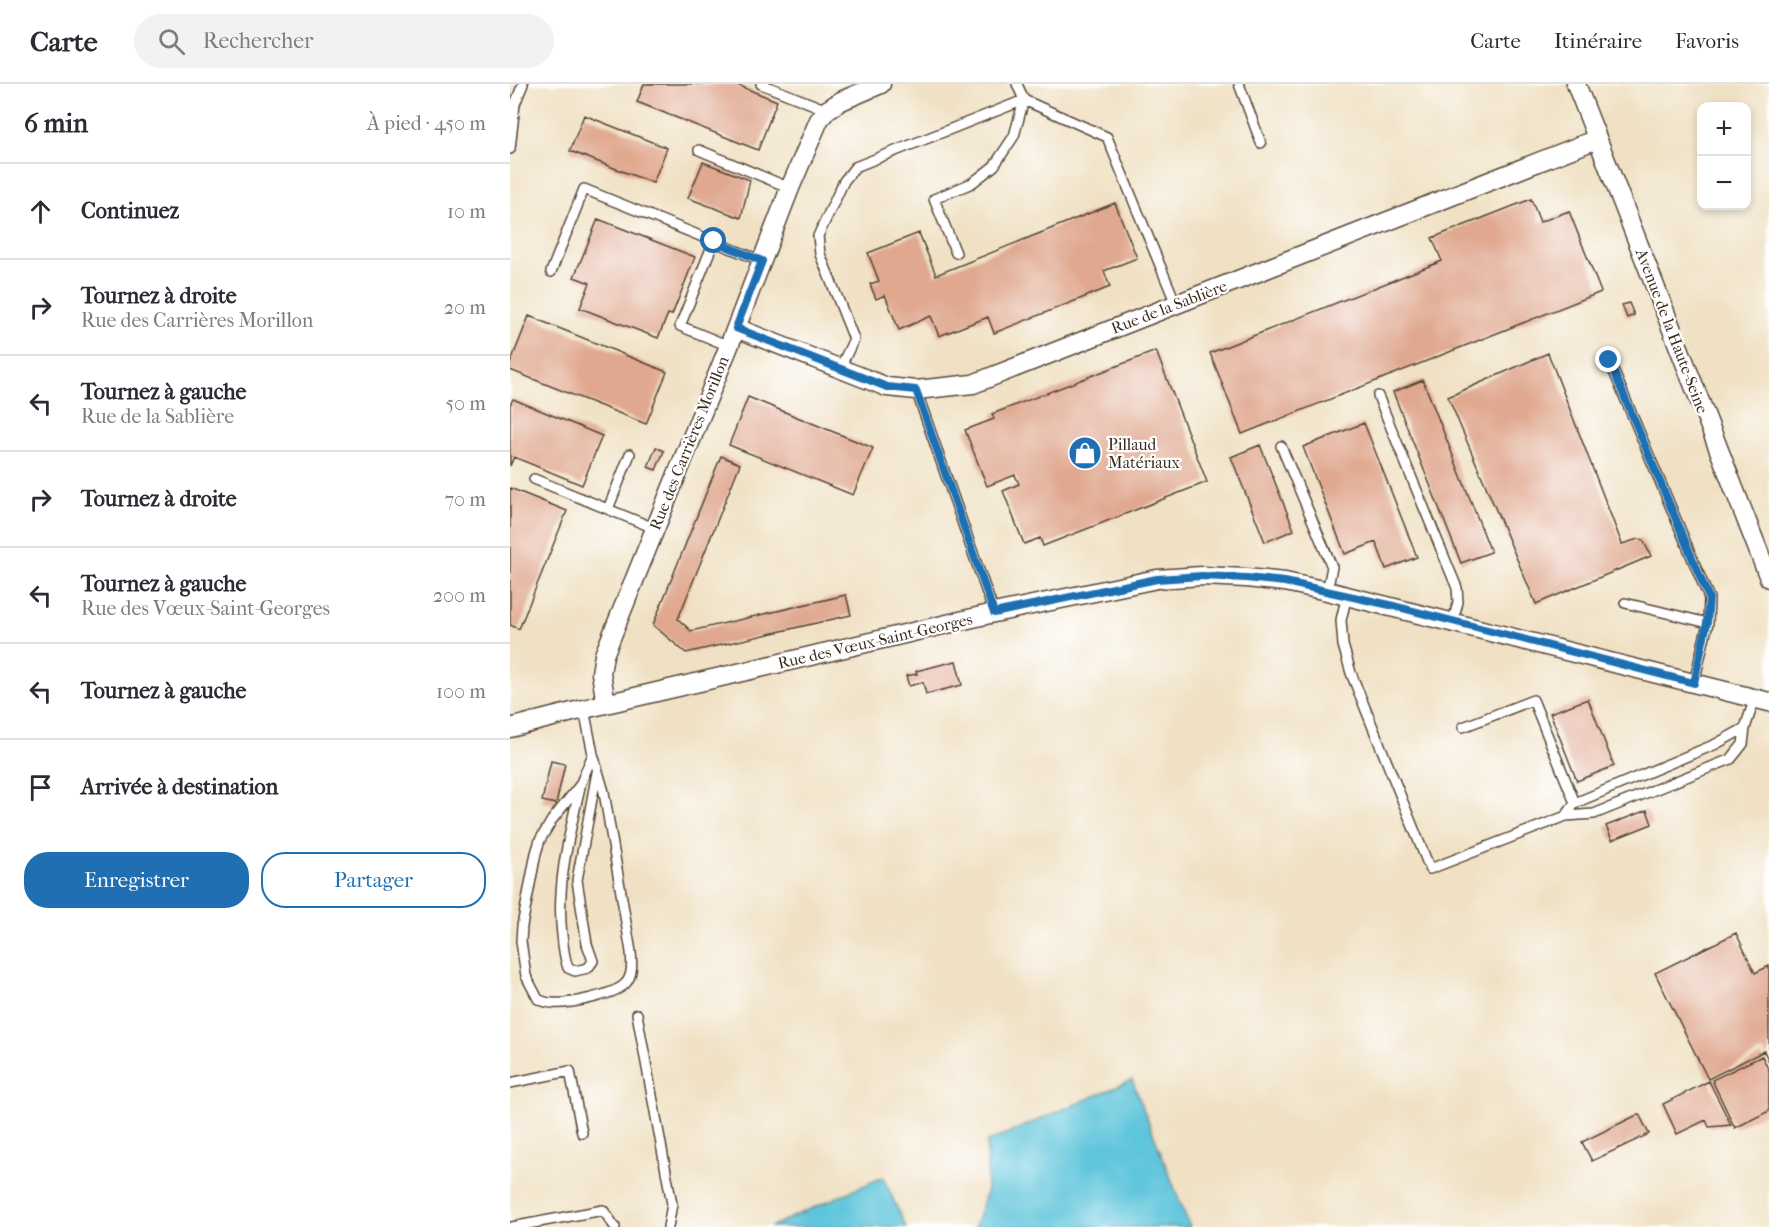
<!DOCTYPE html>
<html lang="fr">
<meta charset="utf-8">
<style>
body{margin:0;font-family:"IM FELL French Canon",serif;background:#f2f2f3;color:#2b2b33}
.controls{position:absolute;right:18px;top:18px;display:grid;overflow:hidden;border-radius:12px;box-shadow:0 3px 9px #0003}
.controls button{width:54px;height:54px;display:grid;place-items:center;padding:0;border:0;border-bottom:2px solid #e1e1e2;background:#fff;color:#2b2b33;font:30px sans-serif}
.stop{position:absolute;width:18px;height:18px;margin:-14px;border:4px solid #1f6fb2;border-radius:50%;background:#fff}
.stop.end{background:#1f6fb2;border-color:#fff;box-shadow:0 2px 6px #0008}
.list{margin:0;padding:0;list-style:none}
h2{display:flex;justify-content:space-between;align-items:center;height:78px;margin:0;padding:0 24px;font-size:26px}
h2 small{font-size:20px;font-weight:400;color:#7c7c81}
.list li{display:grid;grid-template-columns:39px 1fr auto;gap:18px;align-items:center;box-sizing:border-box;height:96px;padding:0 24px;border-top:2px solid #e1e1e2}
.list b{display:block;font-size:22px;white-space:nowrap}
.list p{margin:0;font-size:20px;white-space:nowrap;color:#7c7c81}
.list em{font-size:20px;font-style:normal;color:#7c7c81}
.actions{display:flex;gap:12px;padding:18px 24px}
.actions a{flex:1;padding:14px 0;border:2px solid #1f6fb2;border-radius:24px;text-align:center;font-size:21px;color:#1f6fb2}
.actions .main{background:#1f6fb2;color:#fff}
.icon{flex:none;width:33px;height:33px;fill:none;stroke:currentColor;stroke-width:2;stroke-linecap:round;stroke-linejoin:round}
.map{position:relative;flex:none;width:1259px;height:1143px;overflow:hidden}
header{display:flex;align-items:center;gap:36px;box-sizing:border-box;height:84px;padding:0 30px;background:#fff;border-bottom:2px solid #e1e1e2}
header strong{font-size:28px}
nav{display:flex;gap:33px;margin-inline-start:auto;font-size:21px}
.search{width:420px;height:54px;background:#f2f2f3;display:flex;align-items:center;gap:15px;box-sizing:border-box;padding:0 21px;border-radius:33px;color:#7c7c81;font-size:22px}
main{display:flex}
aside{flex:1;background:#fff}
.map>svg:first-child{display:block}
.water{fill:#5ec5db;stroke:#4c787c;stroke-width:1.5}
.building{fill:#e0a88f}
.lines{fill:none;stroke-linecap:round;stroke-linejoin:round}
.service-casing{stroke:#564537;stroke-width:12}
.minor-casing{stroke:#564537;stroke-width:21}
.service{stroke:#fff;stroke-width:9}
.minor{stroke:#fff;stroke-width:18}
.route{stroke:#1f6fb2;stroke-width:8}
.labels{text-anchor:middle;dominant-baseline:central;stroke-width:4.5;stroke-linejoin:round;paint-order:stroke}
.street-label{font-size:16px;fill:#3b2a1e;stroke:#fff}
.poi-label{font-size:16px;fill:#3b2a1e;stroke:#fff;text-anchor:start}
</style>
<header>
<strong>Carte</strong>
<div class="search"><svg class="icon" aria-label="search" viewBox="0 0 24 24"><circle cx="10" cy="10" r="6"/><path d="M15 15l6 6"/></svg>Rechercher</div>
<nav><a>Carte</a><a>Itinéraire</a><a>Favoris</a></nav>
</header>
<main>
<aside>
<h2>6 min<small>À pied · 450 m</small></h2>
<ul class="list">
<li><svg class="icon" aria-label="ahead" viewBox="0 0 24 24"><path d="M12 20V5M6 11l6-6 6 6"/></svg><div><b>Continuez</b></div><em>10 m</em></li>
<li><svg class="icon" aria-label="right" viewBox="0 0 24 24"><path d="M7 20v-9h11M14 6l5 5-5 5"/></svg><div><b>Tournez à droite</b><p>Rue des Carrières Morillon</p></div><em>20 m</em></li>
<li><svg class="icon" aria-label="left" viewBox="0 0 24 24"><path d="M17 20v-9H6M10 6l-5 5 5 5"/></svg><div><b>Tournez à gauche</b><p>Rue de la Sablière</p></div><em>50 m</em></li>
<li><svg class="icon" aria-label="right" viewBox="0 0 24 24"><path d="M7 20v-9h11M14 6l5 5-5 5"/></svg><div><b>Tournez à droite</b></div><em>70 m</em></li>
<li><svg class="icon" aria-label="left" viewBox="0 0 24 24"><path d="M17 20v-9H6M10 6l-5 5 5 5"/></svg><div><b>Tournez à gauche</b><p>Rue des Vœux-Saint-Georges</p></div><em>200 m</em></li>
<li><svg class="icon" aria-label="left" viewBox="0 0 24 24"><path d="M17 20v-9H6M10 6l-5 5 5 5"/></svg><div><b>Tournez à gauche</b></div><em>100 m</em></li>
<li><svg class="icon" aria-label="arrive" viewBox="0 0 24 24"><path d="M6 21V4h12l-3 4 3 4H6"/></svg><div><b>Arrivée à destination</b></div></li>
</ul>
<div class="actions"><a class="main">Enregistrer</a><a>Partager</a></div>
</aside>
<div class="map">
<svg width="1259" height="1143" viewBox="0 0 1259 1143">
<rect width="100%" height="100%" fill="#fff"/>
<filter id="ink" filterUnits="userSpaceOnUse"><feTurbulence type="fractalNoise" baseFrequency=".0167" numOctaves="2"/><feDisplacementMap in="SourceGraphic" scale="12" xChannelSelector="R" yChannelSelector="G"/><feConvolveMatrix kernelMatrix="1 2 1 2 8 2 1 2 1" color-interpolation-filters="sRGB"/></filter>
<filter id="wash" filterUnits="userSpaceOnUse"><feTurbulence type="fractalNoise" baseFrequency=".008" numOctaves="4" result="noise"/><feDisplacementMap in="SourceGraphic" scale="24" xChannelSelector="R" yChannelSelector="G"/><feGaussianBlur stdDeviation="1.35" result="paint"/><feColorMatrix in="noise" values="0 0 0 0 0 0 0 0 0 0 0 0 0 0 0 0 0 1.4 0 .05"/><feComposite in="paint" operator="in"/></filter>
<g filter="url(#wash)">
<rect width="100%" height="100%" fill="#f0e1c4"/>
<path class="water" d="M622 996 680 1143H465L477 1106V1058Z
M373 1093 396 1143H260Z"/>
<g id="blocks">
<path class="building" d="M134 0H225L267 17 248 66 127 18Z
M74 31 157 64 143 99 60 67Z
M193 78 240 96 231 134 178 114Z
M1021 115 1030 138 1059 127 1091 208 732 350 700 269 932 177 922 154Z
M605 119 627 174 594 187 600 203 484 249 478 233 429 252 421 232 389 246 375 211 366 215 360 200 369 197 358 169 409 149 426 191Z
M88 135 185 173 162 231 158 230 148 254 70 224 80 199 64 193Z
M1119 219 1124 231 1117 234 1112 221Z
M19 232 157 288 136 340 0 286V280Z
M646 267 697 398 533 462 530 454 514 460 493 407 509 400 505 391 477 402 455 346 484 335 482 330Z
M1038 269 1112 460 1128 455 1133 456 1141 472 1026 520 938 313Z
M913 296 981 468 951 479 883 308Z
M238 313 363 364 343 411 219 361Z
M3 315 92 352 72 401 4 373 0 382V321Z
M854 339 907 473 876 485 866 458 835 470 793 363Z
M750 361 784 446 755 458 721 373Z
M146 363 154 367 146 386 138 383Z
M211 372 230 380 168 535 181 547 336 511 341 531 176 569 143 541Z
M0 404 57 427 9 545 0 541Z
M446 577 452 601 416 610 413 598 399 602 396 592 407 590 406 587Z
M1078 615 1104 682 1067 697 1040 629Z
M41 677 55 680 46 720 32 717Z
M1137 726 1142 740 1102 756 1096 742Z
M1226 849 1245 889 1259 882V978L1254 967 1198 995 1145 889Z
M1252 972 1259 987V1027L1225 1044 1202 996Z
M1199 997 1221 1041 1199 1043 1196 1036 1167 1050 1153 1020Z
M1129 1030 1139 1050 1082 1077 1072 1058Z"/>
</g>
</g>
<g filter="url(#ink)">
<use href="#blocks" fill-opacity="0" stroke="#564537" stroke-width="1.5"/>
<g class="lines">
<g class="service-casing">
<path id="service" d="M251 0 317 26
M729 0 751 59
M0 65 5 20 13 0
M189 66 280 104
M204 157 170 242 219 262
M446 169 424 115 462 99 484 82 504 52 514 16 507 0
M41 188 74 105 252 177
M1099 276 1199 514 1198 539 1184 599
M330 284 344 255 310 170 308 152 334 97 345 83 514 16 597 53 666 220
M406 306 484 529
M868 312 947 504 948 518 943 538
M771 362 822 483 817 507
M24 395 144 444
M98 425 120 370
M837 511 831 536 833 561 841 589 920 785 1056 732 1065 719 1206 660 1235 644 1245 614
M1115 519 1198 539
M74 625 83 670 94 708 121 868C122 879 123 892 115 900 104 911 57 921 42 919 37 919 32 917 28 915L16 892 11 857 12 842 26 769 30 756 42 736 70 701 83 670
M953 643 1023 616 1065 719
M70 703C59 752 46 801 52 851 53 862 54 873 58 884L65 887 78 884 83 877 77 860 67 796 87 688
M1056 732 1084 730 1221 675 1233 660 1235 644
M127 930 162 1120 158 1143
M0 999 60 987 72 1049
M2 1143 93 1126 105 1143"/>
</g>
<g class="minor-casing">
<path id="minor" d="M1066 0 1259 494
M226 244 377 303 406 306 463 300 1087 55
M96 620 91 589 94 571 219 262 280 104 309 36 317 26 331 17 371 0
M0 644 74 625 484 529 647 495 692 492 736 494 775 498 817 507 1259 618"/>
</g>
<use href="#service" class="service"/>
<use href="#minor" class="minor"/>
</g>
</g>
<g class="lines" filter="url(#ink)">
<path class="route" d="M204 157 252 177 226 244 377 303 406 306 484 529 647 495 692 492 736 494 775 498 880 521 1184 599 1197 539 1199 514 1099 276"/>
</g>
<defs>
<g id="shop-disc" transform="scale(1.725)"><circle r="9.5" fill="#1f6fb2" stroke="#fff"/><path d="M-5-2.5h2.3a2.7 3.5 0 0 1 5.4 0H5L5.5 6h-11ZM-1.5-2.5h3a1.5 2.3 0 0 0-3 0Z" fill="#fff"/></g>
</defs>
<g fill-rule="evenodd">
<use href="#shop-disc" x="575" y="369"/>
</g>
<g class="labels">
<g class="street-label">
<text transform="translate(659 223) rotate(-21)">Rue de la Sablière</text>
<text transform="translate(1162 247) rotate(69)">Avenue de la Haute-Seine</text>
<text transform="translate(179 359) rotate(-68)">Rue des Carrières Morillon</text>
<text transform="translate(365 557) rotate(-13)">Rue des Vœux-Saint-Georges</text>
</g>
<g class="poi-label">
<text x="598" y="360">Pillaud<tspan x="598" dy="18">Matériaux</tspan></text>
</g>
</g>
</svg>
<div class="controls">
<button>+</button>
<button>−</button>
</div>
<div class="stop" style="left:204px;top:157px"></div>
<div class="stop end" style="left:1099px;top:276px"></div>
</div>
</main>
